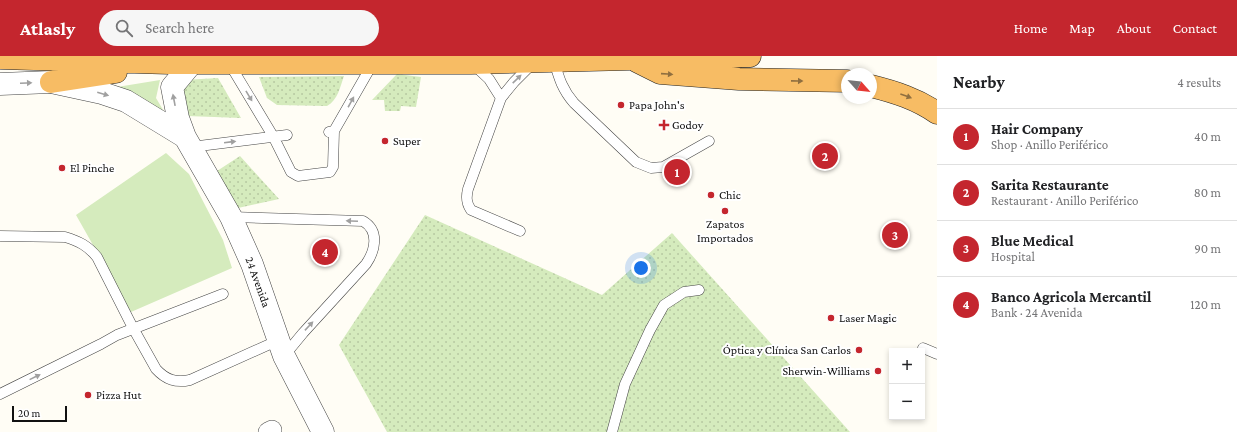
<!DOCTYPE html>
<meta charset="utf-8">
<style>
body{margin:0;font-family:"Crimson Pro",serif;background:#f6f6f6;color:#202124}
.controls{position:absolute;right:12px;bottom:12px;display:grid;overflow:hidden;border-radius:0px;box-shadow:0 2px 6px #0003}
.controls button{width:36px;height:36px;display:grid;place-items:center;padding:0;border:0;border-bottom:1px solid #e0e0e0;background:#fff;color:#202124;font:20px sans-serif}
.compass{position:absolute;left:841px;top:12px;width:36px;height:36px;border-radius:50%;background:#fff;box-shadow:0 2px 6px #0003;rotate:117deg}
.scale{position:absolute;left:12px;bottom:10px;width:55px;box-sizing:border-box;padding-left:4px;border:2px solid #111;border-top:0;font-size:11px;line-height:14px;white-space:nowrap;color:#111;-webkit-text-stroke:3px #fff;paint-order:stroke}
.you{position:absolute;left:641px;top:212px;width:14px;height:14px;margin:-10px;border:3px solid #fff;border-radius:50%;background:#1a73e8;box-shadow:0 0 0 6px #1a73e833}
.badge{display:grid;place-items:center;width:26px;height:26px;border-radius:50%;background:#c4262e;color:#fff;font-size:13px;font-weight:700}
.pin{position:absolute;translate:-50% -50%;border:2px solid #fff;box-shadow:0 1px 4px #0006}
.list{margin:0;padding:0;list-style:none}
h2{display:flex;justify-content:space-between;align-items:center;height:52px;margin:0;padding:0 16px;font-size:17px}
h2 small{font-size:13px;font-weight:400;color:#757577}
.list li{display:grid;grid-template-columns:26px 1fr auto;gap:12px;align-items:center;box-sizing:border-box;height:56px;padding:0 16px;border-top:1px solid #e0e0e0}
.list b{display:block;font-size:15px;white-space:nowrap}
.list p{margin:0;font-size:13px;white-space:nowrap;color:#757577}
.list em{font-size:13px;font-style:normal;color:#757577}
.icon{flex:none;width:22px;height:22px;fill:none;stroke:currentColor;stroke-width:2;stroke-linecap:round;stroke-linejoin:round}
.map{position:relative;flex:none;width:937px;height:376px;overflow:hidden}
header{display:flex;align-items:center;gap:24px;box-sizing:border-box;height:56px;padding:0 20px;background:#c4262e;color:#fff}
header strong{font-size:19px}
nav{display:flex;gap:22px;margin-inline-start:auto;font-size:14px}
.search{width:280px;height:36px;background:#f6f6f6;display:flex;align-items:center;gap:10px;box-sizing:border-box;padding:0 14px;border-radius:22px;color:#757577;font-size:15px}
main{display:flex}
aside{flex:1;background:#fff}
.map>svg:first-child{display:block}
.grass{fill:#d5ebbd}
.park{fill:url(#park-dots)}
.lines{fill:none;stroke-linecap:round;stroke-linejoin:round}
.service-casing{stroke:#444;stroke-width:11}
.minor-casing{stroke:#444;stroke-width:20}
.tertiary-casing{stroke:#444;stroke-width:23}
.trunk-casing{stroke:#222;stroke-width:23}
.service{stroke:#fff;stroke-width:10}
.minor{stroke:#fff;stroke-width:19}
.tertiary{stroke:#fff;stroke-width:22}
.trunk{stroke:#f7bc64;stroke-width:22}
.oneway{fill:#906f3f}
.oneway2{fill:#a0a0a0}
.poi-dot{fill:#c4262e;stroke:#fff;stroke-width:1.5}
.labels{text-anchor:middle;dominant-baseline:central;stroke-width:4;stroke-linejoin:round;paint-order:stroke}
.poi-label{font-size:12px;fill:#111;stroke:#fff;text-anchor:start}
.street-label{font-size:12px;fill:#111;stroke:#fff}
</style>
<header>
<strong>Atlasly</strong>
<div class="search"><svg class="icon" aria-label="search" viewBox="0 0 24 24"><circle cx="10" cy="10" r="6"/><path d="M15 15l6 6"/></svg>Search here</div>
<nav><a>Home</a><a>Map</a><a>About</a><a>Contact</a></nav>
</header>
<main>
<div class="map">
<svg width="937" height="376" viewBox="0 0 937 376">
<defs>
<pattern id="park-dots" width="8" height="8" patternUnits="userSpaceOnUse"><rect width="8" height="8" fill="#d5ebbd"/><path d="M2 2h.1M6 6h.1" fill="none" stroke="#b6c8a1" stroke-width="1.8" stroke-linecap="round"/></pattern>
</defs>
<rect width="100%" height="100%" fill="#fffdf5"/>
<path class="grass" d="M160 24 156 42 172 69 117 31Z
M166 97 189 118 223 184 232 212 131 256 76 159Z"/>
<path class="park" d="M397 18 421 21 416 51 401 50 400 55H385L384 44H372Z
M344 20C340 31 338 44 327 50L277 49 267 42 259 21Z
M218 22 241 62 187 60 177 35 184 24Z
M240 100 279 143 238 152 217 115Z
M425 159 602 239 672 177 850 376H387L339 289Z"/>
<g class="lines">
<g class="service-casing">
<path id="service" d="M554 5C559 22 562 33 574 47L636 106 651 112 663 111 709 85
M229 7 273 80 291 116 298 120 330 116 333 111 334 75
M473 8 489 23 501 42
M329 76 334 75 373 7
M191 91 287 79
M231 161 363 165C380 175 375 195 366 208L303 277 284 300
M520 175 471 154C466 147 466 141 468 133L501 42 514 26 532 8
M0 180 65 181C79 185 88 190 97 201L133 272 156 313C166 324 176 327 190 324L279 284
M923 292 937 298
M0 338 101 288 117 279 223 238
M612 376 625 328 650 274 664 249 684 236 699 234"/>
</g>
<g class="minor-casing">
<path id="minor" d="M268 376 272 374"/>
</g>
<g class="tertiary-casing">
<path id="tertiary" d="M192 7 172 31 178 62 185 81 231 161 252 208 284 300 323 376
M0 28 51 26 102 37 126 45 185 81"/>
</g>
<g class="trunk-casing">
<path id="trunk" d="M0 2 169 7H471L750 0
M638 6 660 17 739 23 847 25
M51 26 116 16
M871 30C895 36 917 43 937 57"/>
</g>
<use href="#service" class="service"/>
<use href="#minor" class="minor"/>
<use href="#tertiary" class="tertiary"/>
<use href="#trunk" class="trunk"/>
</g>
<defs><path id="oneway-solid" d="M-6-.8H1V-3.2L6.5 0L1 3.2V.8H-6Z"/></defs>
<g class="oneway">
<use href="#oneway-solid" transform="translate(667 18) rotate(4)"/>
<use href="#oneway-solid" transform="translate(797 25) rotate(1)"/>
<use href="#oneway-solid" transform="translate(906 40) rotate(20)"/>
</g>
<g class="oneway2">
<use href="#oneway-solid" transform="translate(517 23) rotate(-44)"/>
<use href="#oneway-solid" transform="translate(26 27) rotate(-2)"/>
<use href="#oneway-solid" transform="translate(103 38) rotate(16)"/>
<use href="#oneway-solid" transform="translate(249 40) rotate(59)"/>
<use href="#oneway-solid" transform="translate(174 44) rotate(-101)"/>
<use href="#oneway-solid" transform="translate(351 46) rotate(-61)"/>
<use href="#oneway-solid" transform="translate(230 86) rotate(-7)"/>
<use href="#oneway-solid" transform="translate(352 165) rotate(-178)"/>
<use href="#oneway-solid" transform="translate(309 270) rotate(-47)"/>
<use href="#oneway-solid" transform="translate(35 321) rotate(-26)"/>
</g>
<g class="poi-dot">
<circle cx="621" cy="49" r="4"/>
<path d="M662 63h4v4h4v4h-4v4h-4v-4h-4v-4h4z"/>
<circle cx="385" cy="85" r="4"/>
<circle cx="62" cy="112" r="4"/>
<circle cx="711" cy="139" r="4"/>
<circle cx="725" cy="155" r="4"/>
<circle cx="831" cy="262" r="4"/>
<circle cx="859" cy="294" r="4"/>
<circle cx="878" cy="315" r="4"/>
<circle cx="88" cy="339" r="4"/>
</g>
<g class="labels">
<g class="poi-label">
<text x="629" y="49">Papa John's</text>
<text x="672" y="69">Godoy</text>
<text x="393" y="85">Super</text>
<text x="70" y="112">El Pinche</text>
<text x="719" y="139">Chic</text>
<text x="725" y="168" text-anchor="middle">Zapatos<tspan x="725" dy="14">Importados</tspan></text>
<text x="839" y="262">Laser Magic</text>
<text x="851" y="294" text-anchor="end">Óptica y Clínica San Carlos</text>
<text x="870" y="315" text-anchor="end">Sherwin-Williams</text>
<text x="96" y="339">Pizza Hut</text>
</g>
<g class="street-label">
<text transform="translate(258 226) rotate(70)">24 Avenida</text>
</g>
</g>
</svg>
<div class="controls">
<button>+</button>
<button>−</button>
</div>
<svg class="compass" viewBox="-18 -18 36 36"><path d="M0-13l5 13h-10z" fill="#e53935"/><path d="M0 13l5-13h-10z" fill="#757577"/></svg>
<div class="scale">20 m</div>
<div class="you"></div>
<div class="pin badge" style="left:677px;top:116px">1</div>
<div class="pin badge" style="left:825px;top:100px">2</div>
<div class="pin badge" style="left:895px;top:179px">3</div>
<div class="pin badge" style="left:325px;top:196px">4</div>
</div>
<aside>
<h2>Nearby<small>4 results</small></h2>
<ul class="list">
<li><span class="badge">1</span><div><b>Hair Company</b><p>Shop · Anillo Periférico</p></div><em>40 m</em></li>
<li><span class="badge">2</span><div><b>Sarita Restaurante</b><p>Restaurant · Anillo Periférico</p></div><em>80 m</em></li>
<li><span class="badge">3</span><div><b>Blue Medical</b><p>Hospital</p></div><em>90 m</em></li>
<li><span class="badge">4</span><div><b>Banco Agricola Mercantil</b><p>Bank · 24 Avenida</p></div><em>120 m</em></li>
</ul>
</aside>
</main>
